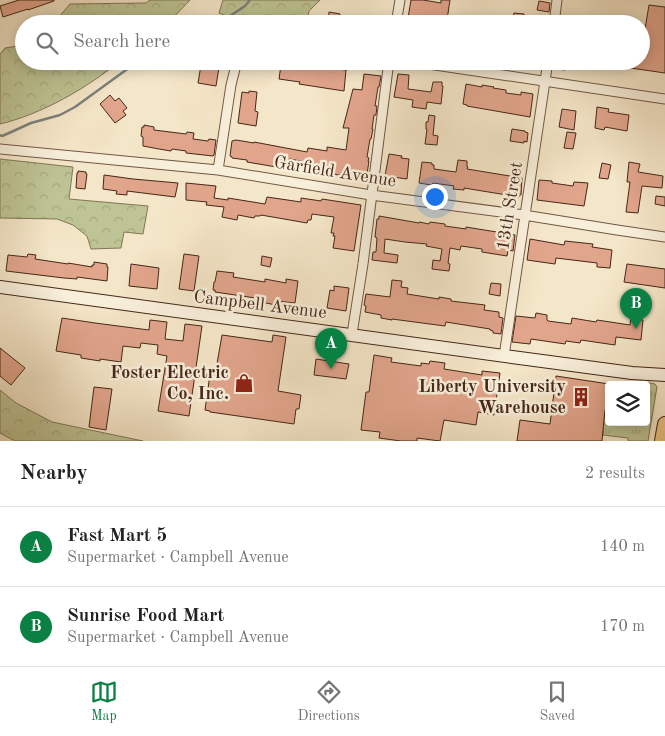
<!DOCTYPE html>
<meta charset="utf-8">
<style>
body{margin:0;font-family:"Old Standard TT",serif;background:#f2f2f2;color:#222}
.controls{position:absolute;right:15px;bottom:15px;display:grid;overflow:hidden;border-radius:5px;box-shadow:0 2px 12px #0003}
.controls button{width:45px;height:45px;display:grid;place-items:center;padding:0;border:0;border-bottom:1px solid #e0e0e0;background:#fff;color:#222;font:25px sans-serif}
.you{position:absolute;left:434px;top:196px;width:18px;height:18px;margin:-12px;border:4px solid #fff;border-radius:50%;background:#1a73e8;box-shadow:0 0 0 8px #1a73e833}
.badge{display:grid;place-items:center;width:32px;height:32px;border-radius:50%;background:#0b8043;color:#fff;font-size:16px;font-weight:700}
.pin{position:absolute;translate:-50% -41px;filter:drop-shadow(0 1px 2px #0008)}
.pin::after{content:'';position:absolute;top:26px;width:18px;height:15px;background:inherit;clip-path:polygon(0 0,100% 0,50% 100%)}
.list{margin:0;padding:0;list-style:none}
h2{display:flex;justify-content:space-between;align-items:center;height:65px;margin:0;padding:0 20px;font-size:21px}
h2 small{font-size:16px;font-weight:400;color:#767676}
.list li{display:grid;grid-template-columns:32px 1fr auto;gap:15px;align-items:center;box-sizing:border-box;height:80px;padding:0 20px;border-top:1px solid #e0e0e0}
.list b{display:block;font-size:19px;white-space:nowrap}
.list p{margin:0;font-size:16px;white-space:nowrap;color:#767676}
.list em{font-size:16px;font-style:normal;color:#767676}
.icon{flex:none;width:28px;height:28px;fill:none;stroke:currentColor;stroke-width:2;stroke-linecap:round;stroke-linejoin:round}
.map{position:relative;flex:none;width:665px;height:441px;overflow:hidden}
.search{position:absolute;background:#fff;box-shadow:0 2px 12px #0003;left:15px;right:15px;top:15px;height:55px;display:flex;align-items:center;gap:12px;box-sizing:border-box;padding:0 18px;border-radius:28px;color:#767676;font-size:19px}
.sheet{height:225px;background:#fff}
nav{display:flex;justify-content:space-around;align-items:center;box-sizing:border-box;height:70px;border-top:1px solid #e0e0e0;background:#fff;font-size:14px;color:#767676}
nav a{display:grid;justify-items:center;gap:2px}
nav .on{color:#0b8043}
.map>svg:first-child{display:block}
.grass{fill:url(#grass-tufts);stroke:#827656}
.forest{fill:url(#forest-crowns);stroke:#827656}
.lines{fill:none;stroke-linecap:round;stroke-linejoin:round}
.stream{stroke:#7b817d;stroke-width:2.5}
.building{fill:#e1a58c;stroke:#462719}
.minor-casing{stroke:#725745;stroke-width:11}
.secondary-casing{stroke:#462719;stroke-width:14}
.primary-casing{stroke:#462719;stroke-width:16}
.minor{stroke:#f8efdb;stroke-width:9}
.secondary{stroke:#f8efdb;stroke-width:12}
.primary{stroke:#eac384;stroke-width:14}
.labels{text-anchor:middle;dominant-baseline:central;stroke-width:5;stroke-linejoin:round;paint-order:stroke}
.street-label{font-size:18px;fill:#462719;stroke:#f8efdb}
.poi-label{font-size:18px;font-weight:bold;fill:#462719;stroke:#f8efdb;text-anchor:end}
</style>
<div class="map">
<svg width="665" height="441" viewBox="0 0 665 441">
<defs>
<pattern id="grass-tufts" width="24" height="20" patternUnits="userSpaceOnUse" patternTransform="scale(1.25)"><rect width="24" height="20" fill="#bec494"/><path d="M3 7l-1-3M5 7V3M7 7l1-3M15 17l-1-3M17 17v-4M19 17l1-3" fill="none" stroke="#a5a87f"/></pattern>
<pattern id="forest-crowns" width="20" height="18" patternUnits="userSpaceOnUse" patternTransform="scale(1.25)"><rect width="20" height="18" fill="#bec494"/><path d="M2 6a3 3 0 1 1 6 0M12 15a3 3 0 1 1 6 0" fill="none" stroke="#a5a87f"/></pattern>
</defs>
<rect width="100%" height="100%" fill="#f4e6c8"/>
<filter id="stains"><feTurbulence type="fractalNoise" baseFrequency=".004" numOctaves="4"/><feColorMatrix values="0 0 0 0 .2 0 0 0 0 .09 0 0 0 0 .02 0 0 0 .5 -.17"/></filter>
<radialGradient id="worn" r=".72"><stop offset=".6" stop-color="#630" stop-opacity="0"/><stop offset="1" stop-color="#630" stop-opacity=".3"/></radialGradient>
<path class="grass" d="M640 381 655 384 657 387 648 441H628V438L603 435 604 410 609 411V422H646V385H639Z"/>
<path class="forest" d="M150 0H190L167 24H53L70 4 146 3Z
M223 0H320L309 11 306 24H244L219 13Z
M24 45V61H120C87 88 42 114 0 124V54L5 48Z
M0 159 73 167 69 199 148 206 143 234 124 232 121 248 91 249 87 236 73 225 57 219 0 218Z
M0 390 16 403 52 422 143 441H15L0 433Z"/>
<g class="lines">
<path class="stream" d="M218 24 245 6 250 0
M0 135 2 136 9 133 31 123 60 115 75 107 126 70 144 61"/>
</g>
<path class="building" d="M19 0H54V1L28 10V9L3 17 0 6Z
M411 0H423L441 3V0H450L447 20 429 18 428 24H407Z
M539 1 550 3 549 12 537 10Z
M649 5 665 7V73L617 66V61H641V29H645Z
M329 12 340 14 339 24H328Z
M514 13 524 14 523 24 512 23Z
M556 61H566L565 70 555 69Z
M284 63 346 70 344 91 299 84 300 82 279 79 281 65H283Z
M201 65 219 67 216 86 198 83Z
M364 74 381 76 379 87H378L375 106H377L376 115H374L372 129H373L371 139H370L367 157 369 158 368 161H369L367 174H366V177L344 173V176L333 174V171L305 168V162L290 159 288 169 247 162V160L232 158V157L230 156 232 141 236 140 254 143V142L307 152 308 148 327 151V147L346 150 349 128H343L353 89 362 90Z
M398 74 409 75 408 89 431 92 433 82H442V86H443L441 104 427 102 426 109 412 107 413 100 394 97Z
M466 84 482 87V85L494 87 493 88 506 90V93L521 95V92L533 94 530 117 467 106V105L463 104Z
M249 91 257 92 255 111 258 112 256 126 238 123 242 92 249 93Z
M110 95 115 101 119 98 127 108 123 111 126 115 115 123 100 104Z
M597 107 609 109 608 112 629 115 627 131 605 127 604 130 595 128Z
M562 109 576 111 574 130 559 127Z
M429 115 435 116 433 135 438 136 437 145 425 144 427 129H426V122H428Z
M144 125 154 127V130L186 134 187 132 194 133 193 139 208 141 209 139 216 140 214 155 213 156 186 153V151L172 149 171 151 159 149 143 146V137L141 136 142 127H144Z
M512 129 525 131V132L528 133 527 142 524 141V143L510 141Z
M567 132 576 133 573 149 564 148Z
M389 154 402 156 401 158 409 159 407 179 385 176Z
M458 160 467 161V167H468L467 169 522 178 521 195H519V197L464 188V190L453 189 454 186 433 183 431 185 419 183 422 162 432 163V165H434V169L456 172Z
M629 162 640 164 638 172 663 176 662 188 642 186 638 213 626 212 630 182H627Z
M602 163 611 165 608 179 599 178Z
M78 171 86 172V174H87L85 189 76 188 77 173H78Z
M104 175 133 179 178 183 175 197 127 191V195L116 194 117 191 103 189Z
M539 180 552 181V183L573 186 574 182 588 183 584 206 537 200Z
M186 183 216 186 214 198 228 200V198L265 204 267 197 301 202V198L321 201 322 199 361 205 354 251 333 248 335 236H333L334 233H331L334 217 312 214 311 220H308L307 223 261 215 260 216H255L254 218 238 215 237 220 222 217 224 207 206 205 207 202 186 200Z
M656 196 665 197V206L655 204Z
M379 216 419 223V222L429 224 430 222 445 224V226L466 229V227L515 235 513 251 508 250 507 256 482 252V249L461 246 460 250 450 248 448 263 450 264 449 271 440 270 432 269 433 260 440 261 442 249 426 246 427 244 405 242 385 239 384 253 398 255 397 263 372 260 373 252H376L377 238 375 237 377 219H379Z
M530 239 564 245 565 241 593 244 592 247 612 250 610 268 597 267V263L556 258 555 264 527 260Z
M28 254 36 255 35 259 68 264V263L92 267V265H94V262L107 264V267H108L107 281 77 277V279L64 278 6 271 8 255 27 257Z
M184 254 199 256 194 291 179 289Z
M262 256 272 258 270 267 261 265Z
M131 264 159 268 157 289 129 286Z
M627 264 665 269V288L624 282Z
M217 271 234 273 233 277 265 282V279L286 283V279L298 281 295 303 277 301 276 305 261 302 262 299 215 292V290H213L214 282H215Z
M392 280 402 281 401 287 408 288 407 294 439 299V297L451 299V301L485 305 484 310 499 312V317L503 318 501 334 493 333V331L490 330V329L446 322 445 326 392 319V320L381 318V315L365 312 366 306 364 305 366 294 390 297Z
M491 283 501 284 500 296 489 294Z
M334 286 349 288 346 311 327 308 330 290 334 291Z
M536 313 547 315V320L548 321 571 324 572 318 596 322 597 320 630 325 631 318 643 320 641 340 616 337 615 345 581 340 580 343 566 341 565 344 531 339 530 344 512 342 516 316 535 318Z
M62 318 95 323 149 330 150 320 167 322 165 339 183 341 185 324 202 326 189 416 158 411 167 356 157 354 158 345 141 343 140 348 123 346 121 362 100 359V361L81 358V355L56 351Z
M222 335 272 342 273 335 286 337 278 391 301 395 299 409H296L294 424 210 412V411L205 410 210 374 215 375Z
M0 348 25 368 11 385 0 376Z
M374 355 392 358 391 362 421 366V363L429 364 430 361 445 363 444 369 482 375V371L500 373 494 415 478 412 476 425 444 420 440 441 417 438V441H401L379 438 380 432 361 430 366 392H369Z
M316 359 349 364 346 379 314 375Z
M556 376 609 384V411L605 410 602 441H517L520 420 550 424Z
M94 387 112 389 106 430 89 427Z"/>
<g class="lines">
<g class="minor-casing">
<path id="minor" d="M396 24 400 0
M554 24 557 0
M408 61 665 99
M0 149 218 170 371 195 524 215 617 230 665 237
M218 170 231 85 237 61
M352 334 363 264 389 61
M504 356 548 61"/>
</g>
<g class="secondary-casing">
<path id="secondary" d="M0 287 512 357 632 373 665 375"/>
</g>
<g class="primary-casing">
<path id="primary" d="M662 441 665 424"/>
</g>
<use href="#minor" class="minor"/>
<use href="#secondary" class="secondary"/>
<use href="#primary" class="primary"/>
</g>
<defs>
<g id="shop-bare" transform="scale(1.5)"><path d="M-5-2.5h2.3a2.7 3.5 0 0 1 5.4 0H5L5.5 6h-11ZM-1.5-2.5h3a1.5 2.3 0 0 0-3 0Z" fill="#8f2418" stroke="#f8efdb" stroke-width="2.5" paint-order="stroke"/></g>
<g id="building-bare" transform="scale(1.5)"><path d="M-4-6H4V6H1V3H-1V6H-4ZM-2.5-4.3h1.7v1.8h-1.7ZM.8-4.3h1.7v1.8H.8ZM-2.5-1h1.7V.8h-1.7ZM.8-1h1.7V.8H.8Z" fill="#8f2418" stroke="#f8efdb" stroke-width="2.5" paint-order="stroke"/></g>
</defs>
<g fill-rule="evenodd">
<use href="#shop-bare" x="244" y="383"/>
<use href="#building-bare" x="581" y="397"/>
</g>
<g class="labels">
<g class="street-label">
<text transform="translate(335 172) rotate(9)">Garfield Avenue</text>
<text transform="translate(510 206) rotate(-81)">13th Street</text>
<text transform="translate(260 305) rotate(7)">Campbell Avenue</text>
</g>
<g class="poi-label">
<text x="229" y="373">Foster Electric<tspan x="229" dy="21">Co, Inc.</tspan></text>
<text x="566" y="387">Liberty University<tspan x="566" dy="21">Warehouse</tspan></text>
</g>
</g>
<rect width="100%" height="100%" filter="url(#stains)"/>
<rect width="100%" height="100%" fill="url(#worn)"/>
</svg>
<div class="controls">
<button><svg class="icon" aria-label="layers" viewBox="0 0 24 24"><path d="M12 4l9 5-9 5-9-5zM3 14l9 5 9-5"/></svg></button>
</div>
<div class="you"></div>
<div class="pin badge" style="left:331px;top:369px">A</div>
<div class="pin badge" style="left:636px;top:329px">B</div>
<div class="search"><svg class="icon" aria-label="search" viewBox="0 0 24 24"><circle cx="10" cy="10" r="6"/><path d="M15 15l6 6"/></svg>Search here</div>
</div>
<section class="sheet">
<h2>Nearby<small>2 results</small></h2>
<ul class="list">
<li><span class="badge">A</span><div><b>Fast Mart 5</b><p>Supermarket · Campbell Avenue</p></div><em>140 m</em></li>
<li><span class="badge">B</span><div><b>Sunrise Food Mart</b><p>Supermarket · Campbell Avenue</p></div><em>170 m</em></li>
</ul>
</section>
<nav>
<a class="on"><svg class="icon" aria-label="map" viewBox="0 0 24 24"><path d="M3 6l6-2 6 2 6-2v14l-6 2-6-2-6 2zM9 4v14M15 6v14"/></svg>Map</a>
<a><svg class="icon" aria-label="directions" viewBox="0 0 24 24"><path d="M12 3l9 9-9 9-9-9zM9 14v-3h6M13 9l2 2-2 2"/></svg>Directions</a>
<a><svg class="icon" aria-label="saved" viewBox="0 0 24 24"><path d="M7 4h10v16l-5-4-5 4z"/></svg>Saved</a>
</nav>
